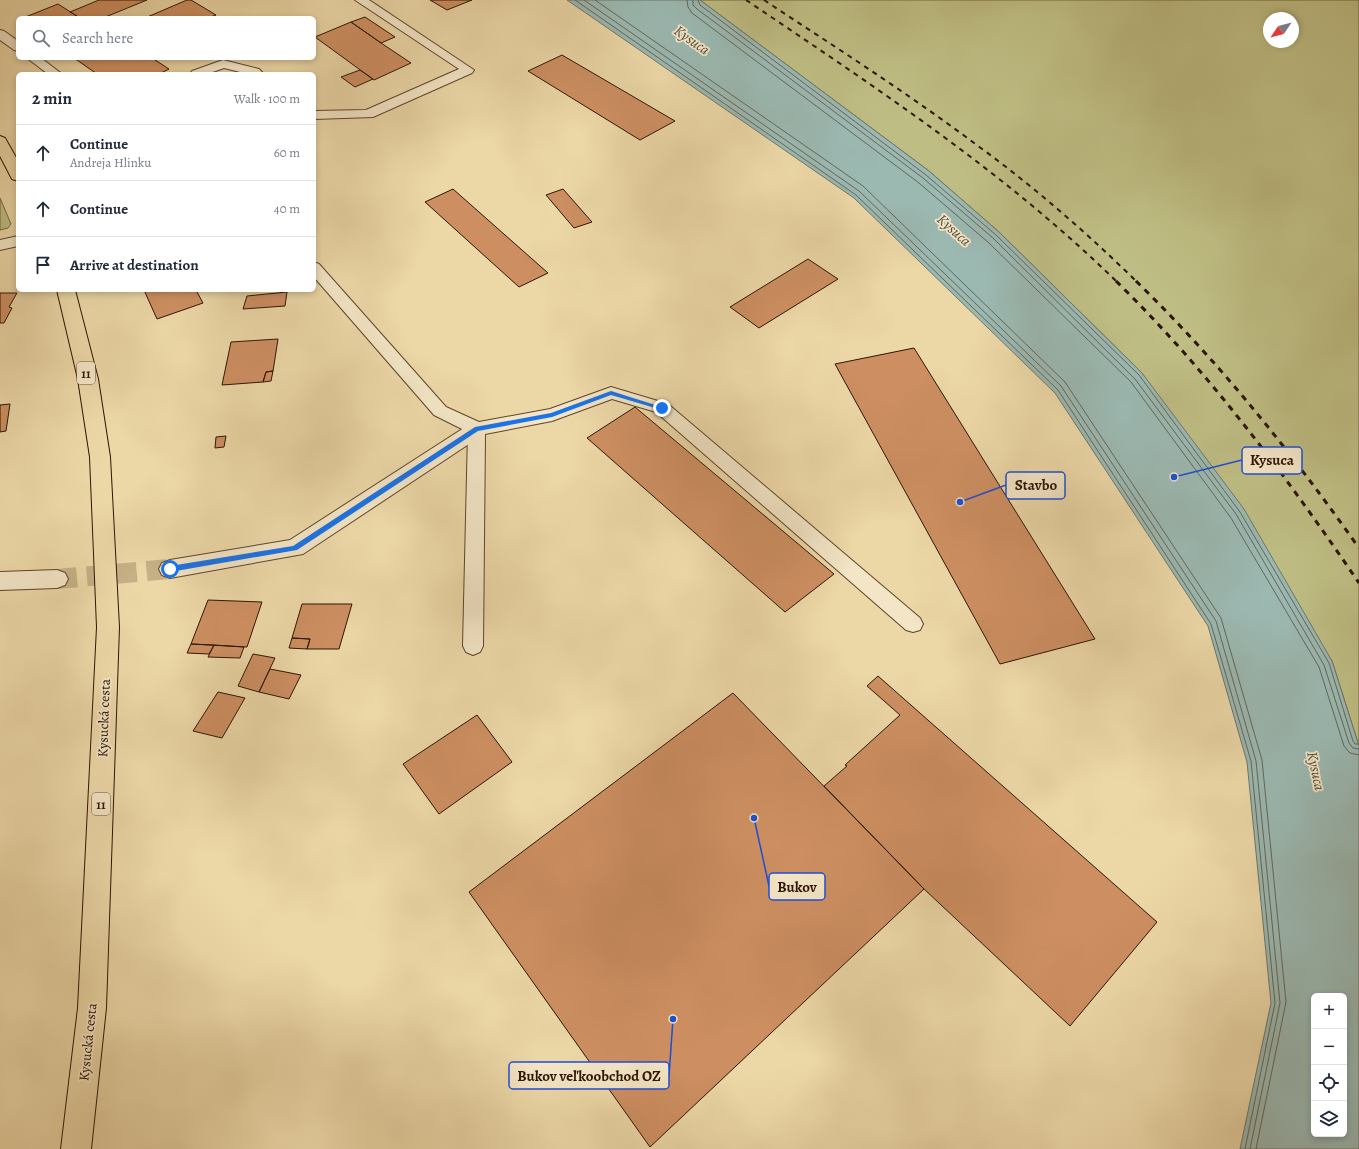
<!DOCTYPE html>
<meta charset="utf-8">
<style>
body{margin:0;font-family:Alegreya,serif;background:#f6f6f7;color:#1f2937}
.controls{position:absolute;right:12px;bottom:12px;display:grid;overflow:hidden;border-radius:6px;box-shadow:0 2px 6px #0003}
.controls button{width:36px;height:36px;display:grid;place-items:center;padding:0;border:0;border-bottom:1px solid #e0e1e3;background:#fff;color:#1f2937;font:20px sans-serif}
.compass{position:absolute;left:1263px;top:12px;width:36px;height:36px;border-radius:50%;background:#fff;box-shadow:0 2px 6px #0003;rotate:235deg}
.stop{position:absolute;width:12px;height:12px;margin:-9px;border:3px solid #1a73e8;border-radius:50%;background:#fff}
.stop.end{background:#1a73e8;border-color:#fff;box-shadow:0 1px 4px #0008}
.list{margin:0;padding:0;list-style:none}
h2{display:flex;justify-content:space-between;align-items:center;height:52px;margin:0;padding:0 16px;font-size:17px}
h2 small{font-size:13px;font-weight:400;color:#747a83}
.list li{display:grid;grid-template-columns:26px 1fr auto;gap:12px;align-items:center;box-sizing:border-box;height:56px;padding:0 16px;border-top:1px solid #e0e1e3}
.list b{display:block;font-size:15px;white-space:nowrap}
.list p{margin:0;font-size:13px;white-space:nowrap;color:#747a83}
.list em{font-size:13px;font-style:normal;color:#747a83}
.icon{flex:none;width:22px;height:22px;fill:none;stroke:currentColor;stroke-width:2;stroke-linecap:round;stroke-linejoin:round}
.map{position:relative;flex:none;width:1359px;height:1149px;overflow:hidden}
.search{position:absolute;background:#fff;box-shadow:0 2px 6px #0003;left:16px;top:16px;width:300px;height:44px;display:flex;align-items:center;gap:10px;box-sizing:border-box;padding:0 14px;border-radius:6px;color:#747a83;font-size:15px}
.panel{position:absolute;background:#fff;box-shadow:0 2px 6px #0003;left:16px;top:72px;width:300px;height:220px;border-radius:6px}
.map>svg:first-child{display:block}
.green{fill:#bebd83;stroke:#766842;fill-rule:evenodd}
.water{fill:#9bb8b1;stroke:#6f766b;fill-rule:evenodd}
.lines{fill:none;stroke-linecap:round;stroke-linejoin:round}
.shore{stroke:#64665a;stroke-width:1}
.building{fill:#cd8f62;stroke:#2d1402}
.minor-tunnel{stroke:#c6b086;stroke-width:20;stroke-dasharray:20 10;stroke-linecap:butt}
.service-casing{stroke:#5d452b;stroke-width:2}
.minor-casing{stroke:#5d452b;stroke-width:2}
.primary-casing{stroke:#2d1402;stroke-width:2}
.service{fill:#f3e5c6;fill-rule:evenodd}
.minor{fill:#f3e5c6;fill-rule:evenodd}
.primary{fill:#ecd7a7;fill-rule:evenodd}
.rail-far1{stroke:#2d1402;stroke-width:2;stroke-dasharray:5 5;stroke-linecap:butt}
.rail{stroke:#2d1402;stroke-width:3;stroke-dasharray:6 6;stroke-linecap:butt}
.route{fill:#1a73e8}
.labels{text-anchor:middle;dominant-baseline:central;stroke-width:3.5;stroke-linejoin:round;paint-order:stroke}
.shield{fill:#f3e5c6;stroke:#68533d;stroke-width:1}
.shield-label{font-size:13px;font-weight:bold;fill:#2d1402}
.street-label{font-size:14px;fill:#2d1402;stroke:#f3e5c6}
.water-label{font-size:15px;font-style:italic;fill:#544d3f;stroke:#f3e5c6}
.leader{fill:none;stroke:#1d4ed8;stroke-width:1.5}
.callout-dot{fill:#1d4ed8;stroke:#f3e5c6;stroke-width:1.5}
.callout{fill:#f3e5c6;stroke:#1d4ed8;stroke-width:1.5}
.callout-label{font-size:15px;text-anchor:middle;font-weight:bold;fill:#2d1402}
</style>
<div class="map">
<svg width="1359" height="1149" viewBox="0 0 1359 1149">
<rect width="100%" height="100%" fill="#ecd7a7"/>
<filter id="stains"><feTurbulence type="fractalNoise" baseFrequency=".005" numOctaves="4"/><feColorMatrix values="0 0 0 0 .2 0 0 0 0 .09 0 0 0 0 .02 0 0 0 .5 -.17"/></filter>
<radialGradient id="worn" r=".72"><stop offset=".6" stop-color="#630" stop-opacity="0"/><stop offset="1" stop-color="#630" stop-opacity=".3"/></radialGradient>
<path class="green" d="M700 0H1359V746L1332 661 1142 373 999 232 929 171ZM1269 18H1293V42H1269Z
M0 198 11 224 8 228 0 230Z"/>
<path class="water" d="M567 0H700L929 171 999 232 1142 373 1244 509 1332 661 1359 746V1149H1240L1271 1003 1247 762 1208 626 1055 393 854 198ZM1314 996H1344V1134H1314Z"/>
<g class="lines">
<path class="shore" d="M575 0 856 195 1058 390 1211 624 1251 761 1275 1003 1245 1149
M584 0 859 191 1061 386 1216 621 1256 761 1280 1003 1250 1149
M595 0 863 186 1065 382 1221 618 1262 760 1286 1002 1256 1149
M687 0 688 7 692 13 919 183 989 243 1131 382 1231 518 1319 667 1344 746 1350 753 1359 755
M693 0V5L697 9 923 178 993 238 1135 379 1236 514 1324 665 1349 743 1353 748 1359 749
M698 0 700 5 926 175 996 235 1139 375 1240 512 1329 663 1353 741 1355 744H1359"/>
</g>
<path class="building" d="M99 0H147L103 18H80L70 12Z
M187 0H191L216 15 208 18H145Z
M430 0H472L447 10Z
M58 4 80 18H23Z
M365 17 395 37 381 43 351 22Z
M351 22 381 43 411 63 374 80 315 37Z
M562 55 675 121 640 140 528 71Z
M74 58H152L169 69 159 74H97Z
M360 70 373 79 355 87 341 77Z
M453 189 548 273 519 287 425 202Z
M563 189 592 222 574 228 546 195Z
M808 259 838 279 759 328 730 307Z
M144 290H196L203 303 157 319Z
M287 292 285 306 243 309 247 296Z
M0 293H17L9 307 12 308 4 323H0Z
M278 339 273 371 266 372 263 382 222 385 231 342Z
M914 348 1095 639 1000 664 835 364Z
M273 371 271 381 263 382 266 372Z
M10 404 6 431 0 432V405Z
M635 407 834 574 785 612 587 438Z
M226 436 224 447 215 448 216 437Z
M208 600 262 602 247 647 191 644Z
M302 604H352L339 649H307L310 639 292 638Z
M292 638 310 639 307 649 289 648Z
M191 644 214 645 209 654 187 653Z
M214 645 244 647 240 658 208 657Z
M253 654 275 658 259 692 238 686Z
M270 669 301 675 289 699 259 692Z
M878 676 1157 922 1070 1026 924 889 824 786 847 766 845 765 900 715 867 686Z
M218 692 245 698 222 738 193 731Z
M733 693 924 889 650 1147 469 892Z
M477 715 512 762 439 814 403 764Z"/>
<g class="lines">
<path class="minor-tunnel" d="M57 579 170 569"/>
<g class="service-casing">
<path id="service" d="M355 0H369L474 70 472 73 373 117 314 119V111L366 110 459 69Z
M0 30 4 31 18 41V51L14 50 0 40Z
M27 58H41L62 74H48Z
M223 60 259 69 264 74H248L224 68 207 74H190L192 71Z
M314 262 319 264 446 407 479 422 550 409 611 387 668 404 920 618 923 624 920 630 913 632 906 630 656 412 612 399 552 421 485 434 483 646 480 652 473 655 466 652 463 646 468 432 434 415 314 277Z"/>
</g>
<g class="minor-casing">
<path id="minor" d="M18 236V246L0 250V240Z
M477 422 484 424 487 429 484 434 303 554 170 578 162 575 159 569 162 563 170 560 290 540 470 424Z
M57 570 65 573 68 579 65 585 57 588 0 590V572Z"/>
</g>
<g class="primary-casing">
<path id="primary" d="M0 136 5 138 18 161V181L12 179 0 156Z
M57 290H75L98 379 110 457 119 627 106 1008 91 1149H61L78 1008 97 627 90 457 78 379Z"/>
</g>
<use href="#service" class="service"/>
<use href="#minor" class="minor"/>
<use href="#primary" class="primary"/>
<path class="rail-far1" d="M746 0C875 87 1006 173 1117 282
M764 0C835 47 906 92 974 143 1032 185 1086 232 1137 282"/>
<path class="rail" d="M1116 281C1209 372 1286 476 1359 583
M1136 281C1221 364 1291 452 1359 548"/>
</g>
<path class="route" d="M611 391 665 408 662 410 611 395 552 417 478 431 297 550 170 572 167 569 170 566 293 546 475 427 551 413Z"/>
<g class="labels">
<g class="shield">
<rect x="77" y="362" width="18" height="22" rx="3"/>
<rect x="92" y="793" width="18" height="22" rx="3"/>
</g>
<g class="shield-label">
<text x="86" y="373">11</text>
<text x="101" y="804">11</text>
</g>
<g class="street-label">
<text transform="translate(104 718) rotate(-88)">Kysucká cesta</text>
<text transform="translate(88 1042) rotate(-84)">Kysucká cesta</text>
</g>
<g class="water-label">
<text transform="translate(692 40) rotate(35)">Kysuca</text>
<text transform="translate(954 230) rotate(42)">Kysuca</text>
<text transform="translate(1316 771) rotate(78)">Kysuca</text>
</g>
</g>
<path class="leader" d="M1174 477L1242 460M960 502L1006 485M754 818L769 886M673 1019L669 1076"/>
<g class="callout-dot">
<circle cx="1174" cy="477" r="4"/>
<circle cx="960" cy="502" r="4"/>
<circle cx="754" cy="818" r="4"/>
<circle cx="673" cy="1019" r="4"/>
</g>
<g class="callout">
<rect x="1242" y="447" width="60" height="27" rx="4"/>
<rect x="1006" y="472" width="59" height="27" rx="4"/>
<rect x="769" y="873" width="56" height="27" rx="4"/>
<rect x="509" y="1062" width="160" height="27" rx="4"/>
</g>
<g class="callout-label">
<text x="1272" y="465">Kysuca</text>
<text x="1036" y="490">Stavbo</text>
<text x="797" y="892">Bukov</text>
<text x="589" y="1081">Bukov veľkoobchod OZ</text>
</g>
<rect width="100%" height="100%" filter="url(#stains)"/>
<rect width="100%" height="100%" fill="url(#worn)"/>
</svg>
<div class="controls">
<button>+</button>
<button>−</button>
<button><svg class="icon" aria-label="locate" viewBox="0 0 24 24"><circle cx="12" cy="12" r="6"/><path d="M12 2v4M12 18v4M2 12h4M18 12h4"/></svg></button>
<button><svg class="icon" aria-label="layers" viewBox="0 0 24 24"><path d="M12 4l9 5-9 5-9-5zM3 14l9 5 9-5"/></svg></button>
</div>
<svg class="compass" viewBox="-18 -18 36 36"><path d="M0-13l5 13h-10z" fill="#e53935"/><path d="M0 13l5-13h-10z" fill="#747a83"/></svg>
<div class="stop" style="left:170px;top:569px"></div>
<div class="stop end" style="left:662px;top:408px"></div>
<div class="search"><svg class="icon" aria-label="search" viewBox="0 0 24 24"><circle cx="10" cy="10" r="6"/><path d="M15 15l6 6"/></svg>Search here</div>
<section class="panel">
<h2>2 min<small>Walk · 100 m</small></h2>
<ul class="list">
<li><svg class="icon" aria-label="ahead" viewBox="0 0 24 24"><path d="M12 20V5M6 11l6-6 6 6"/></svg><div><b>Continue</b><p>Andreja Hlinku</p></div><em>60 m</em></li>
<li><svg class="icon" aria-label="ahead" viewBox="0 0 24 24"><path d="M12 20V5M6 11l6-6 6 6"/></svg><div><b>Continue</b></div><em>40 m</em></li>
<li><svg class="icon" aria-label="arrive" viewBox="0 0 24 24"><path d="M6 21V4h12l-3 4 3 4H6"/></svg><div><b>Arrive at destination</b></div></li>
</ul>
</section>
</div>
